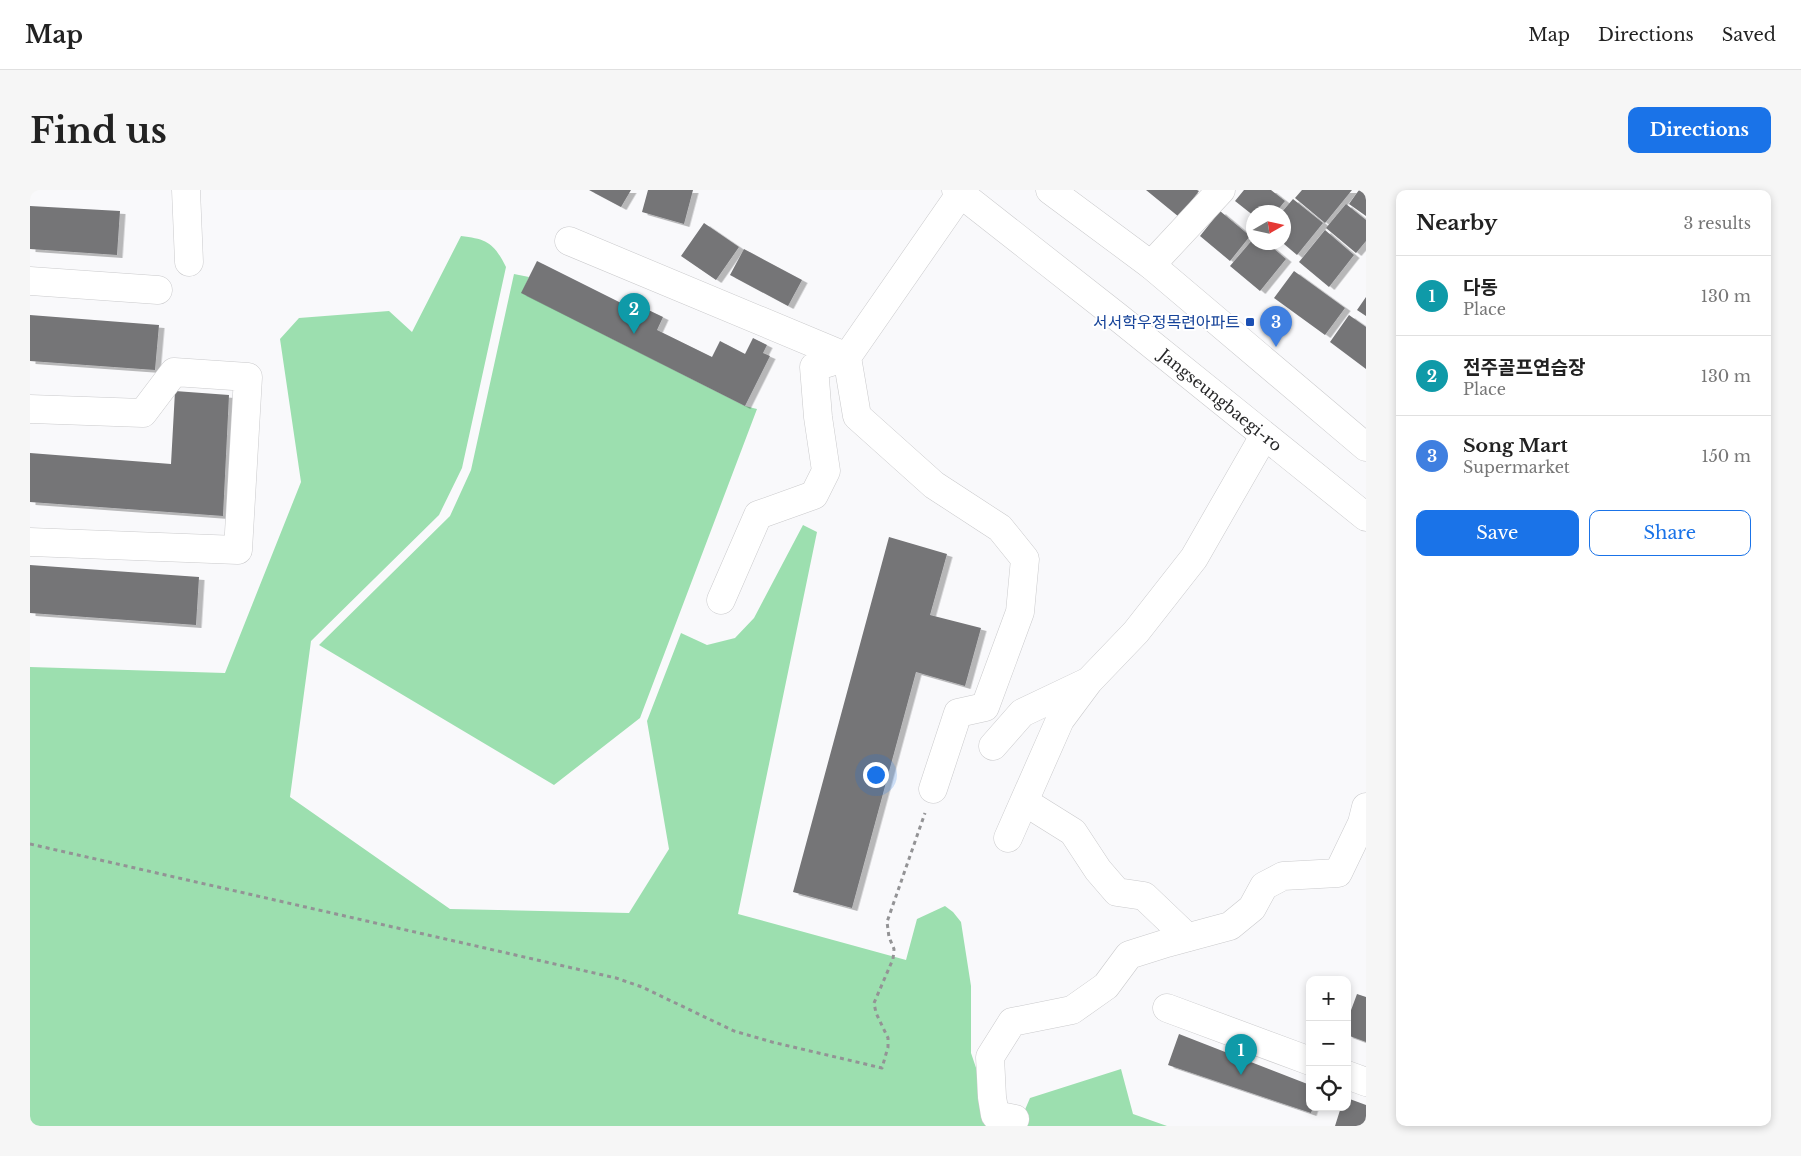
<!DOCTYPE html>
<meta charset="utf-8">
<style>
body{margin:0;font-family:"Libre Baskerville","Noto Sans KR",serif;background:#f6f6f6;color:#222}
.controls{position:absolute;right:15px;bottom:15px;display:grid;overflow:hidden;border-radius:10px;box-shadow:0 2px 8px #0003}
.controls button{width:45px;height:45px;display:grid;place-items:center;padding:0;border:0;border-bottom:1px solid #e0e0e0;background:#fff;color:#222;font:25px sans-serif}
.compass{position:absolute;left:1216px;top:15px;width:45px;height:45px;border-radius:50%;background:#fff;box-shadow:0 2px 8px #0003;rotate:81deg}
.you{position:absolute;left:845px;top:584px;width:18px;height:18px;margin:-12px;border:4px solid #fff;border-radius:50%;background:#1a73e8;box-shadow:0 0 0 8px #1a73e833}
.badge{display:grid;place-items:center;width:32px;height:32px;border-radius:50%;background:#1a73e8;color:#fff;font-size:16px;font-weight:700}
.pin{position:absolute;translate:-50% -41px;filter:drop-shadow(0 1px 2px #0008)}
.pin::after{content:'';position:absolute;top:26px;width:18px;height:15px;background:inherit;clip-path:polygon(0 0,100% 0,50% 100%)}
.list{margin:0;padding:0;list-style:none}
h2{display:flex;justify-content:space-between;align-items:center;height:65px;margin:0;padding:0 20px;font-size:21px}
h2 small{font-size:16px;font-weight:400;color:#767676}
.list li{display:grid;grid-template-columns:32px 1fr auto;gap:15px;align-items:center;box-sizing:border-box;height:80px;padding:0 20px;border-top:1px solid #e0e0e0}
.list b{display:block;font-size:19px;white-space:nowrap}
.list p{margin:0;font-size:16px;white-space:nowrap;color:#767676}
.list em{font-size:16px;font-style:normal;color:#767676}
.actions{display:flex;gap:10px;padding:15px 20px}
.actions a{flex:1;padding:11px 0;border:1px solid #1a73e8;border-radius:10px;text-align:center;font-size:18px;color:#1a73e8}
.actions .main{background:#1a73e8;color:#fff}
.icon{flex:none;width:28px;height:28px;fill:none;stroke:currentColor;stroke-width:2;stroke-linecap:round;stroke-linejoin:round}
.map{position:relative;flex:none;width:1336px;height:936px;overflow:hidden;border-radius:10px}
header{display:flex;align-items:center;gap:30px;box-sizing:border-box;height:70px;padding:0 25px;background:#fff;border-bottom:1px solid #e0e0e0}
header strong{font-size:24px}
nav{display:flex;gap:28px;margin-inline-start:auto;font-size:18px}
.intro{display:flex;align-items:center;justify-content:space-between;box-sizing:border-box;height:120px;padding:0 30px}
h1{margin:0;font-size:35px}
.button{padding:12px 22px;border-radius:10px;background:#1a73e8;color:#fff;font-size:18px;font-weight:700}
main{display:flex;gap:30px;padding:0 30px}
aside{flex:1;background:#fff;border-radius:10px;box-shadow:0 2px 8px #0003}
.map>svg:first-child{display:block}
.green{fill:#9cdfaf}
.building{fill:#757577;filter:url(#shadow)}
.lines{fill:none;stroke-linecap:round;stroke-linejoin:round}
.minor-casing{stroke:#cacacc;stroke-width:29}
.path{stroke:#939395;stroke-width:3;stroke-dasharray:4 4;stroke-linecap:butt}
.minor{stroke:#fff;stroke-width:28}
.transit-dot{fill:#1a4fb4;stroke:#fff;stroke-width:2}
.labels{text-anchor:middle;dominant-baseline:central;stroke-width:4;stroke-linejoin:round;paint-order:stroke}
.transit-label{font-size:16px;fill:#164399;stroke:#fff;text-anchor:end}
.street-label{font-size:16px;fill:#282829;stroke:#fff}
</style>
<header>
<strong>Map</strong>
<nav><a>Map</a><a>Directions</a><a>Saved</a></nav>
</header>
<div class="intro"><h1>Find us</h1><a class="button">Directions</a></div>
<main>
<div class="map">
<svg width="1336" height="936" viewBox="0 0 1336 936">
<defs>
<filter id="shadow"><feDropShadow dx="5.5" dy="3" stdDeviation="0" flood-color="#0004"/></filter>
</defs>
<rect width="100%" height="100%" fill="#f9f9fb"/>
<path class="green" d="M431 46C457 49 464 53 476 77L432 278 409 325 281 451 260 607 420 719 599 723 639 659 617 531 651 443 677 455 705 448 724 428 773 335 787 342 708 724 876 770 887 729 915 716 923 722 931 732 941 796V863L962 925 982 936H0V477L195 483 271 292 250 149 269 128 359 121 382 142Z
M484 84 499 87 492 103 715 216 727 219 610 528 524 595 289 455 420 326 441 280Z
M1091 879 1103 924 1137 936H988L1000 908Z"/>
<path class="building" d="M559 0H601L591 17Z
M618 0H663L654 34 612 22Z
M1116 0H1167L1169 1 1149 27Z
M1214 0H1241L1255 11 1246 22H1224V26L1205 11Z
M1272 0H1322L1295 33 1265 8Z
M1329 0H1336V26L1319 14Z
M1263 9 1293 33 1267 65 1254 54V22H1252Z
M1316 14 1336 30V51L1326 63 1296 38Z
M0 16 90 21 87 65 0 59Z
M1190 21 1220 46 1200 71 1170 46Z
M674 33 709 57 686 90 651 66Z
M1295 40 1324 65 1299 97 1269 72Z
M1224 48V52H1236L1256 69 1230 101 1200 76Z
M714 59 772 90 758 116 700 85Z
M507 71 607 121 610 116 633 127 627 140 682 167 690 151 715 164 723 148 737 155 733 163 740 166 715 216 491 103Z
M1264 81 1315 118 1295 145 1244 108Z
M1336 107V126L1327 120Z
M0 125 129 135 125 180 0 171Z
M1319 125 1336 137V179L1300 152Z
M145 201 199 205 193 326 0 312V263L141 274Z
M859 347 917 364 900 425 951 438 935 496 886 482 822 718 763 702Z
M0 375 169 387 166 435 0 423Z
M1327 804 1336 807V852L1317 845V831Z
M1149 844 1280 895V917H1283L1281 923 1138 875Z
M1317 908 1336 915V936H1305L1311 917H1317Z"/>
<g class="lines">
<g class="minor-casing">
<g id="minor">
<path d="M156 0 159 72"/>
<path id="s1" d="M926 0 1089 128 1336 327"/>
<path d="M1020 0 1121 75 1336 257"/>
<path d="M539 51 817 167 784 177 788 227 796 281 784 305 728 325 691 410"/>
<path d="M1121 75 1191 0"/>
<path d="M0 91 128 100"/>
<path d="M0 219 113 223 144 182 218 187 208 360 0 352"/>
<path d="M963 556 992 523 1055 493"/>
<path d="M903 599 928 523 955 517 990 422 995 369 970 338 904 295 827 226 817 167 933 0"/>
<path d="M995 612 1043 642 1068 680 1087 702 1114 706 1157 747"/>
<path d="M978 648 1030 530 1059 491 1106 442 1164 368 1234 246"/>
<path d="M1137 818 1280 871"/>
<path d="M1317 885 1336 892"/>
<path d="M985 929 965 925 962 907 960 867 982 832 1042 820 1076 796 1099 765 1137 753 1200 736 1222 718 1234 696 1253 686 1308 683 1332 633 1336 617"/>
</g>
</g>
<path class="path" d="M0 654 586 788 612 797 704 841 742 852 852 878 858 857V848L846 823 844 813 863 769 864 759 859 747 857 732 895 623"/>
<use href="#minor" class="minor"/>
</g>
<rect class="transit-dot" x="1215" y="127" width="10" height="10" rx="2.5"/>
<g class="labels">
<g class="transit-label">
<text x="1210" y="132">서서학우정목련아파트</text>
</g>
<g class="street-label">
<text stroke="none"><textPath href="#s1" startOffset="338">Jangseungbaegi-ro</textPath></text>
</g>
</g>
</svg>
<div class="controls">
<button>+</button>
<button>−</button>
<button><svg class="icon" aria-label="locate" viewBox="0 0 24 24"><circle cx="12" cy="12" r="6"/><path d="M12 2v4M12 18v4M2 12h4M18 12h4"/></svg></button>
</div>
<svg class="compass" viewBox="-18 -18 36 36"><path d="M0-13l5 13h-10z" fill="#e53935"/><path d="M0 13l5-13h-10z" fill="#767676"/></svg>
<div class="you"></div>
<div class="pin badge" style="left:1211px;top:885px;background:#0f9aa8">1</div>
<div class="pin badge" style="left:604px;top:144px;background:#0f9aa8">2</div>
<div class="pin badge" style="left:1246px;top:157px;background:#3f7fe0">3</div>
</div>
<aside>
<h2>Nearby<small>3 results</small></h2>
<ul class="list">
<li><span class="badge" style="background:#0f9aa8">1</span><div><b>다동</b><p>Place</p></div><em>130 m</em></li>
<li><span class="badge" style="background:#0f9aa8">2</span><div><b>전주골프연습장</b><p>Place</p></div><em>130 m</em></li>
<li><span class="badge" style="background:#3f7fe0">3</span><div><b>Song Mart</b><p>Supermarket</p></div><em>150 m</em></li>
</ul>
<div class="actions"><a class="main">Save</a><a>Share</a></div>
</aside>
</main>
